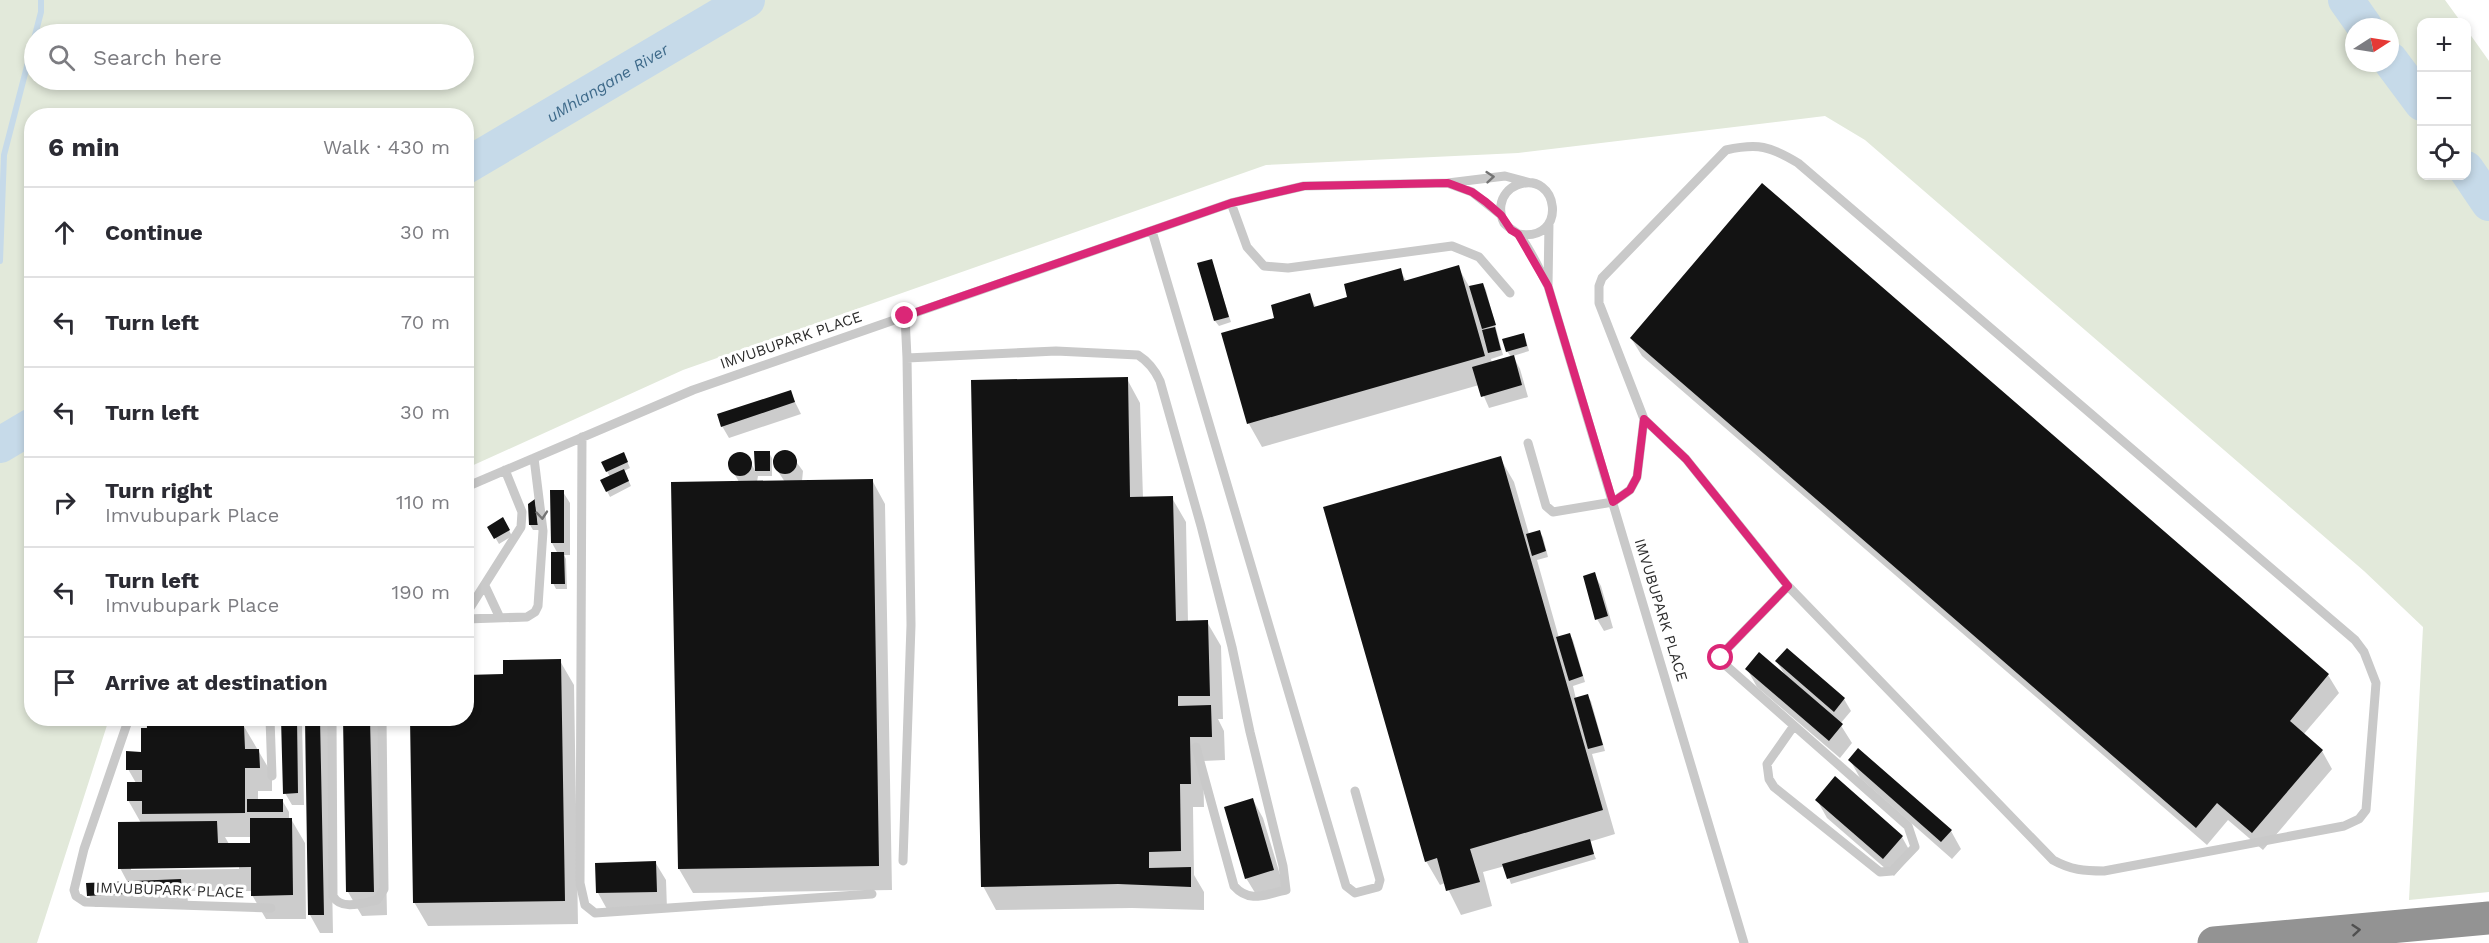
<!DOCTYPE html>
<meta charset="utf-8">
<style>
body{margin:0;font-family:"Work Sans",sans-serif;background:#f7f7f7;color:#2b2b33}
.controls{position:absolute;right:18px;top:18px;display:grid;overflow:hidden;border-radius:12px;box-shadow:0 3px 9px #0003}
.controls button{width:54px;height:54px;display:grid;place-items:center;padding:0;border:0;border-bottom:2px solid #e1e1e2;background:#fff;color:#2b2b33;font:30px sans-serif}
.compass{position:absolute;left:2345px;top:18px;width:54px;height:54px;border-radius:50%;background:#fff;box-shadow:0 3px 9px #0003;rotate:78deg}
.stop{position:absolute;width:18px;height:18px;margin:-14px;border:4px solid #db2777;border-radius:50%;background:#fff}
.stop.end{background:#db2777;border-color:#fff;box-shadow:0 2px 6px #0008}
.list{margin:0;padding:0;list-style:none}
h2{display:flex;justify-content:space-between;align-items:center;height:78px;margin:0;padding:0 24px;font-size:26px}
h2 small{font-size:20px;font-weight:400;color:#7c7c81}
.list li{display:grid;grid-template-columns:39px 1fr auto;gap:18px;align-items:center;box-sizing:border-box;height:90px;padding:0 24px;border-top:2px solid #e1e1e2}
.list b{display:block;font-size:22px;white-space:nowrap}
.list p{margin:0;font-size:20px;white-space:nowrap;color:#7c7c81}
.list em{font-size:20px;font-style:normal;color:#7c7c81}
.icon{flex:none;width:33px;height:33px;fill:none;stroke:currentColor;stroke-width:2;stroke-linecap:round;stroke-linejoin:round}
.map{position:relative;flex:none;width:2489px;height:943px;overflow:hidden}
.search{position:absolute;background:#fff;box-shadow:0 3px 9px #0003;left:24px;top:24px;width:450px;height:66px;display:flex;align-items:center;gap:15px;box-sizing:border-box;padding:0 21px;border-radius:33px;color:#7c7c81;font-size:22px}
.panel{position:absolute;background:#fff;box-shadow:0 3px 9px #0003;left:24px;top:108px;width:450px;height:618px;border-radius:24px}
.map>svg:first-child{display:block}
.green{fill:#e2e9da;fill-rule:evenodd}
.shadow{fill:#0003;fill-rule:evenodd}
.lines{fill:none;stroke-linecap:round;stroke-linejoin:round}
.stream{stroke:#c6dae9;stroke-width:6}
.river{stroke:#c6dae9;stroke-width:36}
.building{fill:#131313}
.service{stroke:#c9c9c9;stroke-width:9}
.motorway{stroke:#939393;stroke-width:33}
.oneway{stroke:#737373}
.oneway2{stroke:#505050}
.route{stroke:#db2777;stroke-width:8}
.labels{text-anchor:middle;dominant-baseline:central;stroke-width:6;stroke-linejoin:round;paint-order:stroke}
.street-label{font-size:15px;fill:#2c2c2c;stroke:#fff}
.water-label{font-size:16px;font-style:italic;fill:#3e6a8a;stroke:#fff}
</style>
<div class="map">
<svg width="2489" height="943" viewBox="0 0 2489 943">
<rect width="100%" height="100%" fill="#fff"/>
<path class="green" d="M0 0H2445L2461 22H2422V176H2466L2467 30 2489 61V892L2409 900 2423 627 2364 571 1865 140 1825 116 1518 153 1266 165 683 370 467 468 466 116H32V718L109 719 37 943H0ZM2354 27H2390V63H2354ZM34 34H464V80H34Z"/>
<path class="shadow" d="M1762 185 2328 675 2339 693 2303 735 2322 751 2332 769 2263 850 2228 820 2207 845 1642 356 1631 338Z
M1211 260 1231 322 1219 326 1215 321Z
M1458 267 1470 288 1483 284 1486 290 1503 355 1491 359 1492 363 1511 357 1507 351 1523 334 1526 340 1529 351 1513 356 1520 369 1528 397 1489 408 1479 385 1262 447 1249 424 1223 334 1276 319 1309 295 1316 307 1349 298 1400 270 1407 282Z
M1127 379 1140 403 1143 498H1172L1186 522 1188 622H1207L1221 646 1223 719H1218L1224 731 1225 760 1203 761 1204 807H1193L1194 875 1204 892V910L1132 908 996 910 983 886Z
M790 392 801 414 729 438 722 426Z
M789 452 803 471 802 481 872 480 885 504 892 890 693 893 679 869 673 483 739 482 729 464 730 459 737 453 746 455 756 472V453H769L772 458V476H758L757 482H785L775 467 776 457 779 453Z
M1500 458 1514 482 1529 534 1539 532 1543 537 1548 557 1537 560 1559 638 1570 635 1573 640 1585 682 1573 686 1576 699 1587 696 1591 701 1605 751 1592 754 1615 834 1589 842 1596 859 1511 884 1505 866 1483 872 1492 906 1461 915 1445 883 1440 885 1426 861Z
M626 459 630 468 624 471 631 486 610 497 607 491 610 477 603 463Z
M563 492 570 503V555H564L566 559 567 589H556L553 583 558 554 552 543Z
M535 502 540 530H533L530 525Z
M503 519 512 536 499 544 489 527Z
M1594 574 1601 586 1613 628 1604 631 1597 619Z
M560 661 574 685 578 924 428 926 414 902 466 718V663L474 676H505Z
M1777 662 1844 699 1851 711 1840 724 1852 743 1840 758 1757 687 1747 669 1785 675Z
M148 718H239L272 774V791H258V801L282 800 289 812V819H291L305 843 306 919H266L252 895V891H187L188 903 95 907 89 895 128 883 120 868 141 823 128 800 136 783 128 769 143 753ZM225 837H252V844H229ZM239 866V869L131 870V867Z
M283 718H299L302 724 304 805H292L285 793Z
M306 718H329L333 933H320L310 915Z
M344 718H383L387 915 362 916 348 892Z
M1850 760 1951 831 1961 849 1952 859 1860 778Z
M1253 800 1263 818 1284 888 1257 896 1246 878Z
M1817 800 1902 837 1912 855 1894 876 1827 818Z
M655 862 666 880 667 909 608 911 598 893 597 864Z"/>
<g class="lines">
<path class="stream" d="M0 261 4 155 41 12V0"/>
<g class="river">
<path d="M2346 0 2365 27"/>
<path d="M2390 60 2422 103"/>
<path id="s1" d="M466 166 747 0"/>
<path d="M2466 169 2489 203"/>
<path d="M0 445 32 426"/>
</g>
</g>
<path class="building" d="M1762 183 2329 674 2290 721 2323 750 2252 833 2217 803 2196 828 1630 338Z
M1212 259 1229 317 1214 321 1197 263Z
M1459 265 1485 356 1247 424 1221 333 1274 318 1271 305 1310 293 1314 307 1347 297 1344 284 1401 268 1404 281Z
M1483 283 1496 325 1482 329 1469 286Z
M1495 327 1501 350 1488 353 1482 330Z
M1524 333 1527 346 1506 352 1502 339Z
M1514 355 1522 385 1481 397 1472 367Z
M1128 377 1130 497 1173 496 1176 621 1208 620 1210 696H1178V706L1211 705 1212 737H1190L1191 784H1180L1181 851 1149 852V868L1191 867V887L1118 884 981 887 971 380Z
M791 390 795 402 721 427 717 414Z
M773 462a12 12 0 1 1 24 0a12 12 0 1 1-24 0Z
M754 451H770V471H755Z
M728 464a12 12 0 1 1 24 0a12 12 0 1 1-24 0Z
M624 452 628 462 606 472 601 462Z
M1501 456 1603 810 1470 849 1480 882 1446 891 1437 858 1425 862 1323 507Z
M624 469 629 481 606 492 600 480Z
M873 479 879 866 678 869 671 482Z
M550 490H564V543H551Z
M535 499 538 525H529L528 504Z
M503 517 510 530 494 539 487 527Z
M1540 530 1546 551 1532 556 1526 534Z
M551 552H564L565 584H551Z
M1595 572 1608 616 1595 620 1583 576Z
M1570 633 1583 676 1569 681 1556 637Z
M1787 648 1845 698 1834 712 1775 661Z
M1759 652 1843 724 1829 741 1745 669Z
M561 659 565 901 413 903 410 718H466V675L503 674V660Z
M1588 694 1603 745 1588 749 1574 698Z
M147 718H238V726H244L245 749H259L260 768H245V813L142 814V801H127V782H142V770H126V751L141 752V728H147Z
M281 718H297L298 793 283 794Z
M305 718H320L324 915H308Z
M343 718H370L374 892H346Z
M1858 748 1952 830 1941 842 1848 760Z
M1835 776 1903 836 1883 859 1815 800Z
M1253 798 1274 870 1245 879 1224 807Z
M247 799H283V812H247Z
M250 818H292L293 895 251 896V867L118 869V822L217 821 218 843H250Z
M1590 839 1594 854 1507 879 1502 864Z
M656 861 657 892 596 893 595 863Z
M181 879 182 891 87 896 86 883Z"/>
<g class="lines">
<path class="service" d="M1450 184 1472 192 1501 215
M1231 203 1247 247 1264 266 1288 268 1452 246 1479 257 1510 293
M1152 231 1346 886 1355 893 1378 887 1380 880 1355 791
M1518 234C1569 243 1559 169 1517 185 1509 188 1502 196 1501 205 1500 211 1501 217 1504 223 1508 228 1514 230 1518 234 1528 243 1541 273 1548 286L1744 943
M1548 286 1549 223
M905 316 907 358 1056 351 1138 355C1149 362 1155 370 1160 381L1201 526 1232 647 1250 732 1283 866 1286 890C1266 894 1250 904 1234 886L1196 747
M1644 419 1686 459 1788 586
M582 437 580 883 585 905 595 913 872 894
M1528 443 1546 506 1553 512 1613 502 1630 490 1637 477 1644 419 1599 303V286L1602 278 1726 150C1758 143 1770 146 1798 163L2355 640 2364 652 2376 683 2366 810 2359 819 2344 826 2104 871C2084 871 2071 870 2053 860L1788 586 1722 654V662L1908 826 1915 847 1892 871 1880 872 1774 787 1769 779 1767 764 1793 727
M466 487 693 390 1231 203 1304 186 1448 183 1505 176 1531 183
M485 586 500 618
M466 614 521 527 522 512 505 470
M466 619 527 617 535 612 538 606 543 531 534 458
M129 718 84 849 74 890 76 896 85 902 271 908
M270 718 272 776
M332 718 333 896C341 911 363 903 377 900L384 889 382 718
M903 861 911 625 907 358"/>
<path class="motorway" d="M2214 943 2489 918"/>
</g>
<defs><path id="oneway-chevron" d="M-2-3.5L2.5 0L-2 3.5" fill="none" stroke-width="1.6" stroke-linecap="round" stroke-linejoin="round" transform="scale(1.5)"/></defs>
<g class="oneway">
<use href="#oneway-chevron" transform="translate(1490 177) rotate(-5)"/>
<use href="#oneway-chevron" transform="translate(542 515) rotate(85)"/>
</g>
<use class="oneway2" href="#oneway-chevron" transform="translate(2356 930) rotate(-5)"/>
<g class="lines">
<path class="route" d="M905 316 1231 203 1304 186 1448 183 1472 192 1486 202 1501 215 1511 230 1518 234 1548 286 1613 502 1630 490 1637 477 1644 419 1686 459 1788 586 1722 654 1721 658"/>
</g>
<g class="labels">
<g class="street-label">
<text transform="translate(791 340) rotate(-19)">IMVUBUPARK PLACE</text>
<text transform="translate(1661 610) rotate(73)">IMVUBUPARK PLACE</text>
<text transform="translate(170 890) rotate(2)">IMVUBUPARK PLACE</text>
</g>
<g class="water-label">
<text stroke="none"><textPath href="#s1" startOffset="164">uMhlangane River</textPath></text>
</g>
</g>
</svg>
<div class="controls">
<button>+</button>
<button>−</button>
<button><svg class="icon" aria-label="locate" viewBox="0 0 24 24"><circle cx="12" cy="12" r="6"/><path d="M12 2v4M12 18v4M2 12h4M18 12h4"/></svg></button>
</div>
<svg class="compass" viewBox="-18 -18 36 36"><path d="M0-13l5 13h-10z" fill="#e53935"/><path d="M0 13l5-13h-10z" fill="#7c7c81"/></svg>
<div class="stop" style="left:1721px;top:658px"></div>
<div class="stop end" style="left:905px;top:316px"></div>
<div class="search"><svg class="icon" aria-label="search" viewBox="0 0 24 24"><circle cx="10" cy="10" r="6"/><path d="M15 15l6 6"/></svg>Search here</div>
<section class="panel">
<h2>6 min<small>Walk · 430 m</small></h2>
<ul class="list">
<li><svg class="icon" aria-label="ahead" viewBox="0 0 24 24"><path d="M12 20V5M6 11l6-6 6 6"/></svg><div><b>Continue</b></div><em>30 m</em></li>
<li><svg class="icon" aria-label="left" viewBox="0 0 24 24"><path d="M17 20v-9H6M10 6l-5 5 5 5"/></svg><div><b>Turn left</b></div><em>70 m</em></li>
<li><svg class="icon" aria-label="left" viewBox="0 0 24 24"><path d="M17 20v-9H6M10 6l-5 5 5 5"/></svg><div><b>Turn left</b></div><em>30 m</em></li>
<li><svg class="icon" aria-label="right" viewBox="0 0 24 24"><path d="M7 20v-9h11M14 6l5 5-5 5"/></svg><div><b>Turn right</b><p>Imvubupark Place</p></div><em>110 m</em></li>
<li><svg class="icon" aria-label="left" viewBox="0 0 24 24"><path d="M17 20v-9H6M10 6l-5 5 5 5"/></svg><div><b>Turn left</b><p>Imvubupark Place</p></div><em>190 m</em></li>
<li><svg class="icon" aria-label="arrive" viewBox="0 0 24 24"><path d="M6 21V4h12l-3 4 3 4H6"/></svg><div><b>Arrive at destination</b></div></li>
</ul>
</section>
</div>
